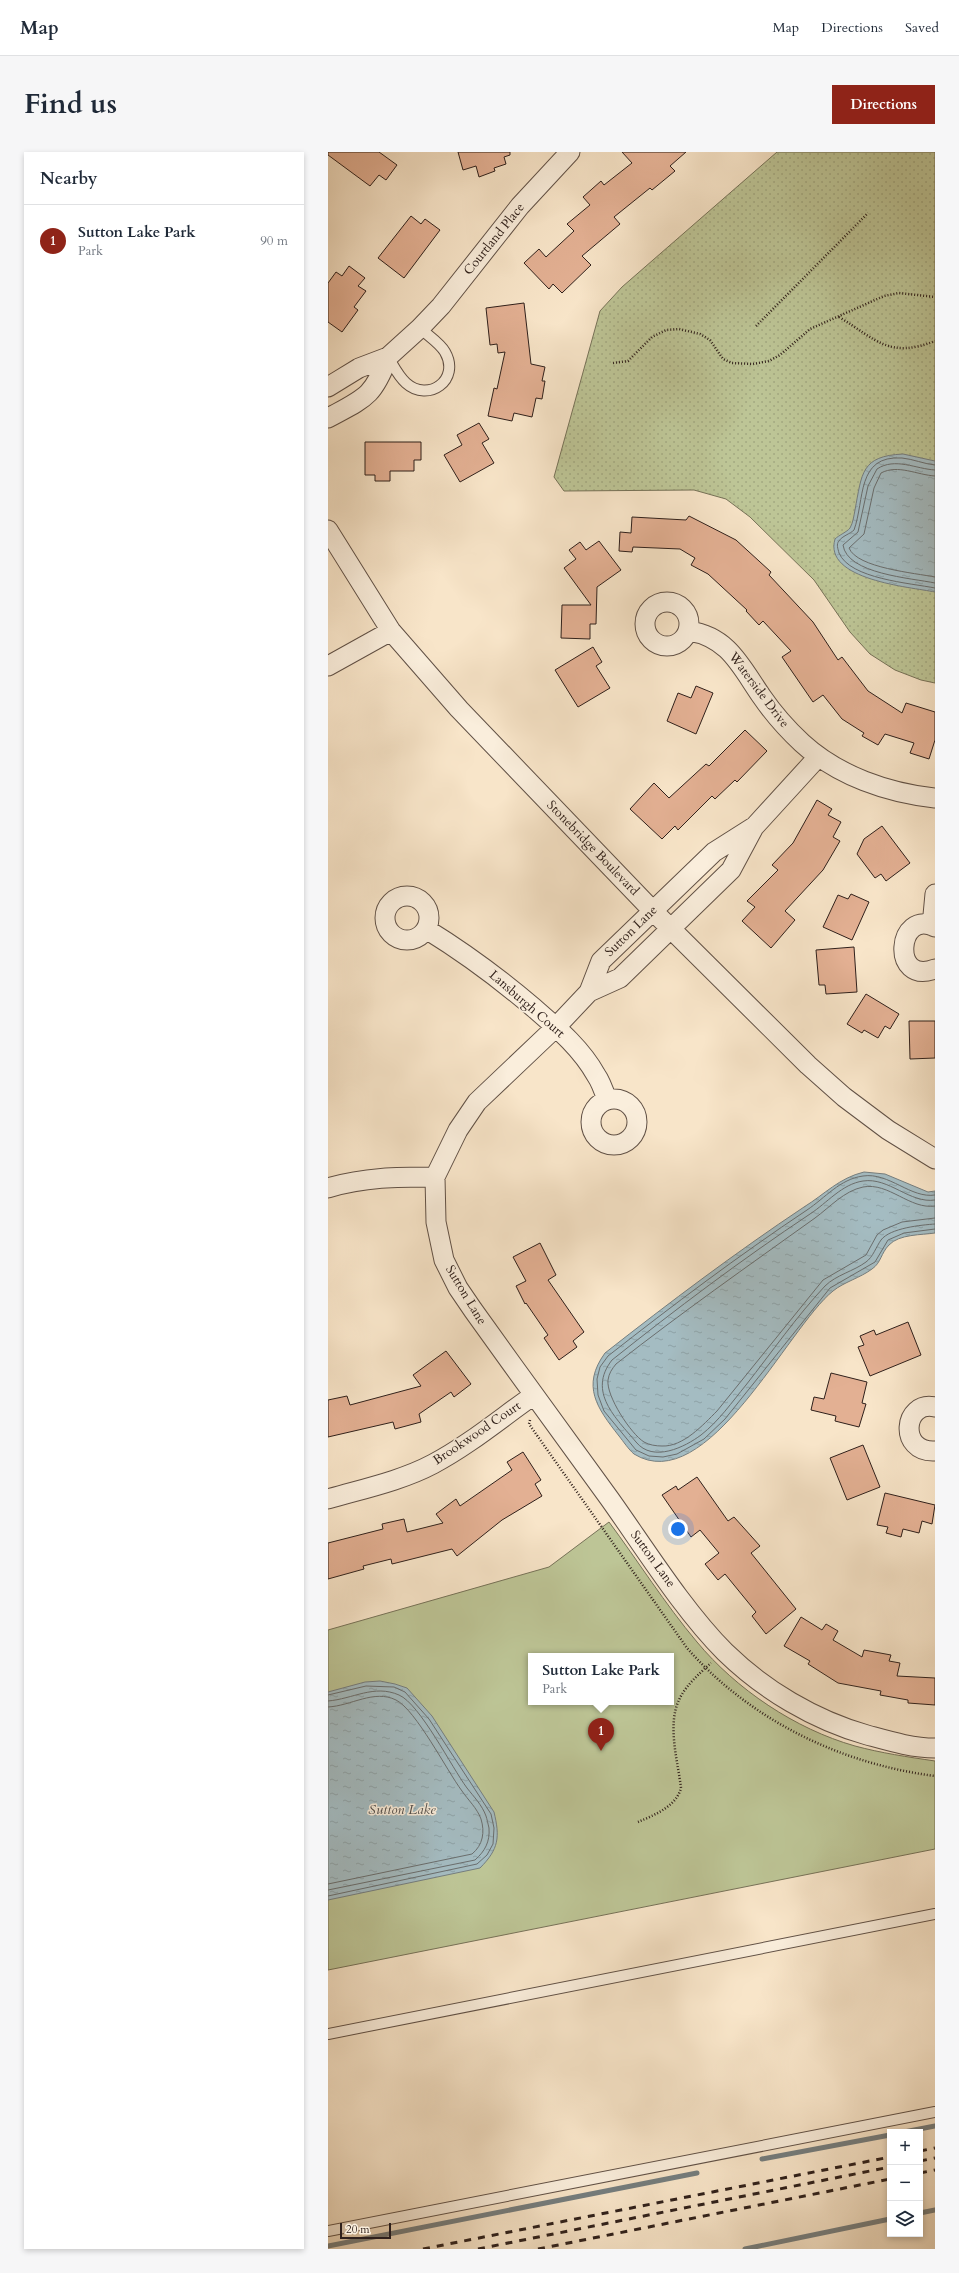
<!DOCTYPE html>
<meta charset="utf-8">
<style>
body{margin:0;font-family:Cardo,serif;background:#f6f6f7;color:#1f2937}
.controls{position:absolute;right:12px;bottom:12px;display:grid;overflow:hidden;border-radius:0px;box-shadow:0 2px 6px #0003}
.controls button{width:36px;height:36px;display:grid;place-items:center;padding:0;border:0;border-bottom:1px solid #e0e1e3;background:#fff;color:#1f2937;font:20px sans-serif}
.scale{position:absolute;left:12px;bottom:10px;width:51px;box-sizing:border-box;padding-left:4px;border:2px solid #2f201b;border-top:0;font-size:11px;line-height:14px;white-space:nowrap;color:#2f201b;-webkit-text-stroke:3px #faeedc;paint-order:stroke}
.you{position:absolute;left:350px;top:1377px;width:14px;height:14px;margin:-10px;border:3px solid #fff;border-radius:50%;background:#1a73e8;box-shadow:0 0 0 6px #1a73e833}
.badge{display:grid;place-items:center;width:26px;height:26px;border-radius:50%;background:#8f2418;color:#fff;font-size:13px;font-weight:700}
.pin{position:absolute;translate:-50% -33px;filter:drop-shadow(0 1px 2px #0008)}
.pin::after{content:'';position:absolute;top:21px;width:14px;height:12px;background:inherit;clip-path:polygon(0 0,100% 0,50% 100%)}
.popup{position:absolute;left:200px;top:1501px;width:146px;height:52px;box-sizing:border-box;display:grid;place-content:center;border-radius:0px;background:#fff;filter:drop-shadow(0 1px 3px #0005);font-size:13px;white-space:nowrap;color:#747a83}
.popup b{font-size:15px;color:#1f2937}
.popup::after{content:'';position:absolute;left:50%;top:100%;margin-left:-8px;border:8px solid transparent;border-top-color:#fff}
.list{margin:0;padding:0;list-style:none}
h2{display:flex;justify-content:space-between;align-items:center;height:52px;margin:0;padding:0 16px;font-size:17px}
h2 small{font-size:13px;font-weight:400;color:#747a83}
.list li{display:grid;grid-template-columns:26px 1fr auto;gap:12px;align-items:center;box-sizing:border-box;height:72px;padding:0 16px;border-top:1px solid #e0e1e3}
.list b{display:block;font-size:15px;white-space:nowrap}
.list p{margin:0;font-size:13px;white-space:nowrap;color:#747a83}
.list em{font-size:13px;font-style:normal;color:#747a83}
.icon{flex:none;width:22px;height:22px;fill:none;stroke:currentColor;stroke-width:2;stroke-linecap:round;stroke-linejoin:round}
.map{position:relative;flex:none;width:607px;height:2097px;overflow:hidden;border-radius:0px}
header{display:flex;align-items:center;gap:24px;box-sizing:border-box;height:56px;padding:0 20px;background:#fff;border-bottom:1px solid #e0e1e3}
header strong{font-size:19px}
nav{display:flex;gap:22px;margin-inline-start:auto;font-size:14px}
.intro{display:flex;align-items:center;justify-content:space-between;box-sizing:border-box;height:96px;padding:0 24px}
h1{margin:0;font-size:28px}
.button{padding:10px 18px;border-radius:0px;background:#8f2418;color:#fff;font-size:14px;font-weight:700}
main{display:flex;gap:24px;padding:0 24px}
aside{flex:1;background:#fff;border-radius:0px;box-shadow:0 2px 6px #0003}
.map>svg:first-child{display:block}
.grass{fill:url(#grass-dots);stroke:#767258}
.park{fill:#bdc596;stroke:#767258;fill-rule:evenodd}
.water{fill:url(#water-ripples);stroke:#757e7f}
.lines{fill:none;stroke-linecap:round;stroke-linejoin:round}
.shore{stroke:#6a6e6e;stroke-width:1}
.stream{stroke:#757e7f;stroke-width:5}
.building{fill:#e3b093;stroke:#2f201b}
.service-casing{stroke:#615146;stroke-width:12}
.minor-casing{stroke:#615146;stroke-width:21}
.path{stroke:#2f201b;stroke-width:2.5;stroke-dasharray:1 2;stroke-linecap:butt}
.service{stroke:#faeedc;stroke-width:10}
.minor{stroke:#faeedc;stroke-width:19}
.rail{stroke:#2f201b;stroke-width:3;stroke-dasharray:7 7;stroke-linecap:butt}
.labels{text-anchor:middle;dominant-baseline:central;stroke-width:3;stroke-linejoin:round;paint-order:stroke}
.street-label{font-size:13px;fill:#2f201b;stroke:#faeedc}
.water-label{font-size:14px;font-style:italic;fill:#524f4d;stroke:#faeedc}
</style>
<header>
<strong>Map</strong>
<nav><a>Map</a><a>Directions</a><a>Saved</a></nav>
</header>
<div class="intro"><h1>Find us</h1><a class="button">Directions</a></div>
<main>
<aside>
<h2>Nearby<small></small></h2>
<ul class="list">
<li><span class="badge">1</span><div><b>Sutton Lake Park</b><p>Park</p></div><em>90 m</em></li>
</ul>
</aside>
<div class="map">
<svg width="607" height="2097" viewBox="0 0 607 2097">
<defs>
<pattern id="grass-dots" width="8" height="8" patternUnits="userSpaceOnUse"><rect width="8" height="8" fill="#bdc596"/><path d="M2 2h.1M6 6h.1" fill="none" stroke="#a3a981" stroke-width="1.8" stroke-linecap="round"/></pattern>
<pattern id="water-ripples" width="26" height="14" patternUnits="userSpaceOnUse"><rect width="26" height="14" fill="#a4bcc2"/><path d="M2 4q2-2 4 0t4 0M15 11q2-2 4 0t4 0" fill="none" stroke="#8ea1a6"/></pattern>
</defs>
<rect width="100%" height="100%" fill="#f8e5c9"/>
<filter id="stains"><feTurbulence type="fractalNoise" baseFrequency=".005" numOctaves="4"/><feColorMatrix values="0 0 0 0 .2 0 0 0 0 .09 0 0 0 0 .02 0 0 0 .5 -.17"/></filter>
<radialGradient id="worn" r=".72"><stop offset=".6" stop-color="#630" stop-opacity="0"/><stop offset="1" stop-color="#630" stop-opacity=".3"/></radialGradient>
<path class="grass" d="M449 0H607V531L593 528 567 518 542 502 522 480 486 428 422 365 398 347 366 338 236 339 226 325 272 159 294 135Z"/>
<path class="park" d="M281 1370C310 1409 337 1452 369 1490 408 1537 467 1577 527 1594 553 1601 580 1605 607 1609V1697L0 1818V1478L221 1415ZM203 1504H343V1550H203Z"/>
<path class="water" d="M575 302 607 309V440C582 435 495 428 507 387 511 383 519 380 522 376 525 371 526 363 527 358 534 321 533 304 575 302Z
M536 1020 557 1022 600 1040 607 1039V1081C594 1083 571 1082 561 1093 553 1101 553 1111 544 1117 532 1126 516 1130 505 1139 460 1175 379 1347 306 1302 301 1298 295 1289 291 1284 269 1256 253 1234 277 1201 342 1150 407 1101 476 1055 497 1042 511 1026 536 1020Z
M52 1529 67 1532 79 1536 104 1564 166 1660C172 1685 171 1697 152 1716L0 1748V1540L37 1530Z"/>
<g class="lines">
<path class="shore" d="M607 313C596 312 585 307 574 306 528 303 537 348 526 378 522 382 514 384 511 389 508 392 510 397 511 401 522 427 582 431 607 436
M607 318C588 317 567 305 549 317L540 334 530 380 515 393C519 422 583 426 607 431
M607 324C589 323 570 312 553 321L546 336 536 382 521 396C529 416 587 421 607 425
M607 1043C583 1047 561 1020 535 1024 512 1027 497 1046 479 1058 410 1104 345 1153 280 1204L272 1215 269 1227 270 1243 276 1259 308 1298 321 1304 335 1305 349 1302 376 1287 397 1267 502 1136 547 1110 560 1088 576 1081 607 1077
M607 1048C582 1052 561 1025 535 1029 514 1032 499 1051 482 1062 413 1108 348 1157 284 1208 259 1240 288 1266 308 1290 325 1311 357 1295 373 1283 391 1269 404 1250 418 1233 444 1200 468 1165 497 1134 508 1123 526 1119 538 1110 545 1105 548 1095 553 1088 562 1076 593 1073 607 1072
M607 1054C582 1058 561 1030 535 1035 516 1039 502 1055 487 1066 420 1114 353 1161 288 1212 284 1217 281 1221 280 1228 278 1244 303 1282 316 1290 321 1293 328 1294 334 1294 355 1295 375 1273 389 1259L495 1128 538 1103 549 1083 555 1078 574 1070 607 1066
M0 1543 38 1534 66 1535 77 1540 101 1567 163 1662 166 1676 165 1692 159 1703 149 1712 0 1744
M0 1549C25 1547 46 1532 71 1543 92 1552 124 1616 139 1636 146 1645 154 1653 158 1664 159 1667 160 1672 161 1676 162 1690 157 1699 147 1708L0 1738
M0 1555C23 1554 46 1537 68 1548 88 1558 119 1619 134 1639 140 1648 149 1656 153 1667 157 1680 155 1693 144 1702L0 1732"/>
<path class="stream" d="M576 1980 607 1974
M434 2007 562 1983
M592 2061 607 2058
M0 2094 369 2021
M417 2097 562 2067"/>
</g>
<path class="building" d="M0 0H51L69 13 58 28 51 23 42 34 0 3Z
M130 0H182V3L176 5 178 12 166 16 167 19 151 25 148 14 135 18Z
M294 0H358L342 14 347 19 324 38 322 36 286 65 292 72 254 104 263 113 234 141 225 132 221 137 196 111 211 97 218 105 246 79 239 72 262 53 255 45 273 29 276 33 304 11Z
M83 64 93 72 97 67 112 78 76 126 50 106Z
M21 114 37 126 30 134 38 139 26 155 30 158 14 180 0 170V131L8 120 14 124Z
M196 151 203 212 217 215 214 229H217L214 247 208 246 204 265 186 261 184 269 160 264 166 236 169 237 177 200 170 201 169 192 162 193 158 156Z
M151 271 161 287 154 291 166 311 132 330 116 303 134 293 129 283Z
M37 290H93V308H86V319H62V329H47V323H37Z
M361 364 408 388 443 420 441 423 485 470 510 508 514 505 540 539 574 561 578 551 607 560V588L601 607 582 601 586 591 557 582 550 593 534 584 536 581 514 567 495 543 485 550 454 505 463 499 435 469 431 473 418 459 419 458 380 422 363 413 367 406 352 397 305 395 304 400 291 399 292 380 303 381 304 365 358 368Z
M271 389 293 418 269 435 268 472H262V487L233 486 234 453H263L236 416 248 407 241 398 252 390 258 398Z
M265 495 274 510 268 514 282 536 250 555 227 518Z
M368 534 385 541 368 582 339 569 350 541 363 546Z
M417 578 439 599 409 630 407 628 387 647 384 644 350 678 347 674 334 687 302 657 326 631 341 646 378 612 381 614Z
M489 648 504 657 500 663 513 670 505 685 512 689 495 718 457 759 467 768 443 796 414 769 427 755 419 749 450 718 444 713 465 691Z
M554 674 582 711 558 729 553 722 547 726 529 702 536 687Z
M523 742 541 750 524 788 495 775 510 743 520 747Z
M526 795 529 840 498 842 497 833H491L488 798Z
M538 842 571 862 562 877 557 874 550 886 536 878 534 881 519 872Z
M581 869H607V906L582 907Z
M212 1091 228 1123 220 1128 256 1180 245 1189 249 1195 231 1208 216 1186 220 1183 198 1151 197 1152 188 1134 198 1129 185 1105Z
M580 1170 593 1203 542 1224 530 1195 536 1193 532 1184 546 1178 548 1183Z
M118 1199 143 1232 126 1245 123 1240 91 1262 93 1270 67 1277 65 1270 0 1285V1248L19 1244 22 1253 93 1234 85 1223Z
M503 1221 539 1230 534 1251 538 1252 531 1275 507 1269 508 1264 483 1258 486 1245 496 1247Z
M535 1293 552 1335 519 1348 502 1306Z
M195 1300 213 1328 207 1332 214 1344 174 1368 129 1404 124 1397 64 1412 63 1407 35 1414 36 1417 0 1427V1391L55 1377 54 1372 76 1367 79 1380 115 1371 108 1362 128 1347 132 1354 184 1318 179 1310Z
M369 1325 400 1369 406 1365 432 1394 423 1401 468 1457 438 1482 424 1464 428 1460 397 1422 390 1428 377 1412 391 1401 372 1378 363 1385 334 1343 348 1334 350 1338Z
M557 1341 607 1353 604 1372 594 1369 591 1381 575 1377 573 1385 558 1381 560 1375 549 1373Z
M473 1465 494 1478 498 1472 510 1479 505 1488 534 1505 536 1498 563 1503 561 1509 572 1511 569 1524 607 1526V1553L580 1551V1548L552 1543 553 1539 510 1531 480 1512 482 1509 456 1494Z"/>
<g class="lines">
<g class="service-casing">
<path id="service" d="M60 205C65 213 70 224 78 231 100 251 133 228 117 200 112 191 99 183 92 176
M0 1882 607 1762
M0 2079 607 1960"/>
</g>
<g class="minor-casing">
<path id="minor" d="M0 235 31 216 60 205 92 176 113 154 192 54 242 0
M0 266C37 246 45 245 60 205
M0 378 63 479 131 557 324 758 480 913 516 945 560 978 607 1007
M317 472a22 22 0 1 1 44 0a22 22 0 1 1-44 0Z
M361 479C401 485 413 515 434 545 445 561 460 578 474 591 510 624 560 641 607 646
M0 514 63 479
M490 605 427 674 386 700 273 809 261 840 228 875 149 950 130 978 107 1025 108 1070 116 1108 130 1136 145 1158C190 1221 236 1284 281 1346 316 1395 355 1458 397 1500 436 1538 486 1568 539 1583 561 1589 584 1596 607 1596
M57 766a22 22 0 1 1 44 0a22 22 0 1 1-44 0Z
M604 774 607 742
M607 775C569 756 562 834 607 817
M98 777C137 801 172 827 206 856 229 876 253 896 268 923 273 930 276 939 279 948
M261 840 292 826 403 718 426 675
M263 970a23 23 0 1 1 46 0a23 23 0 1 1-46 0Z
M0 1036C36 1025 70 1025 107 1025
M607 1255C575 1248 570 1301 607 1299
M0 1347C34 1337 73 1329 105 1312 141 1293 173 1266 206 1243"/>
</g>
<path class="path" d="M511 165C549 188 561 207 607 189
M428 174 540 61
M285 211 300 209 324 185 338 178 351 177 372 182 382 188 395 207 404 211 425 212 441 209 452 203 482 177 556 144 571 141 607 145
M202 1268 201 1272 359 1496C422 1568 513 1612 607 1624
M310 1670C326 1663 348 1655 353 1636 350 1610 339 1573 351 1548 357 1534 372 1521 383 1511"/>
<use href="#service" class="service"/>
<use href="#minor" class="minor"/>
<path class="rail" d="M592 1999 607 1996
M592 2009 607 2006
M592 2021 607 2018
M95 2097 562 2005
M150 2097 562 2015
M210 2097 562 2027"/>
</g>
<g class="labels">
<g class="street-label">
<text transform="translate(166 87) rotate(-51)">Courtland Place</text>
<text transform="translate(431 538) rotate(53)">Waterside Drive</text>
<text transform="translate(265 696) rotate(46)">Stonebridge Boulevard</text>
<text transform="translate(303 779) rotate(-44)">Sutton Lane</text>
<text transform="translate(199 852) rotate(41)">Lansburgh Court</text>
<text transform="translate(138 1143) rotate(59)">Sutton Lane</text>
<text transform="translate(149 1281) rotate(-34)">Brookwood Court</text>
<text transform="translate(325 1407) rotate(54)">Sutton Lane</text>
</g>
<g class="water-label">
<text x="74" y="1657">Sutton Lake</text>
</g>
</g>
<rect width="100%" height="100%" filter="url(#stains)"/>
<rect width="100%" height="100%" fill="url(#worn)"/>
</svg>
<div class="controls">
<button>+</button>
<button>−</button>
<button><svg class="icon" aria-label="layers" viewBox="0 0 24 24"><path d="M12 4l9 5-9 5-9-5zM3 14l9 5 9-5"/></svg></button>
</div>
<div class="scale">20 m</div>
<div class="you"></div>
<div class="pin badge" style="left:273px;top:1599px">1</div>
<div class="popup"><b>Sutton Lake Park</b>Park</div>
</div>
</main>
